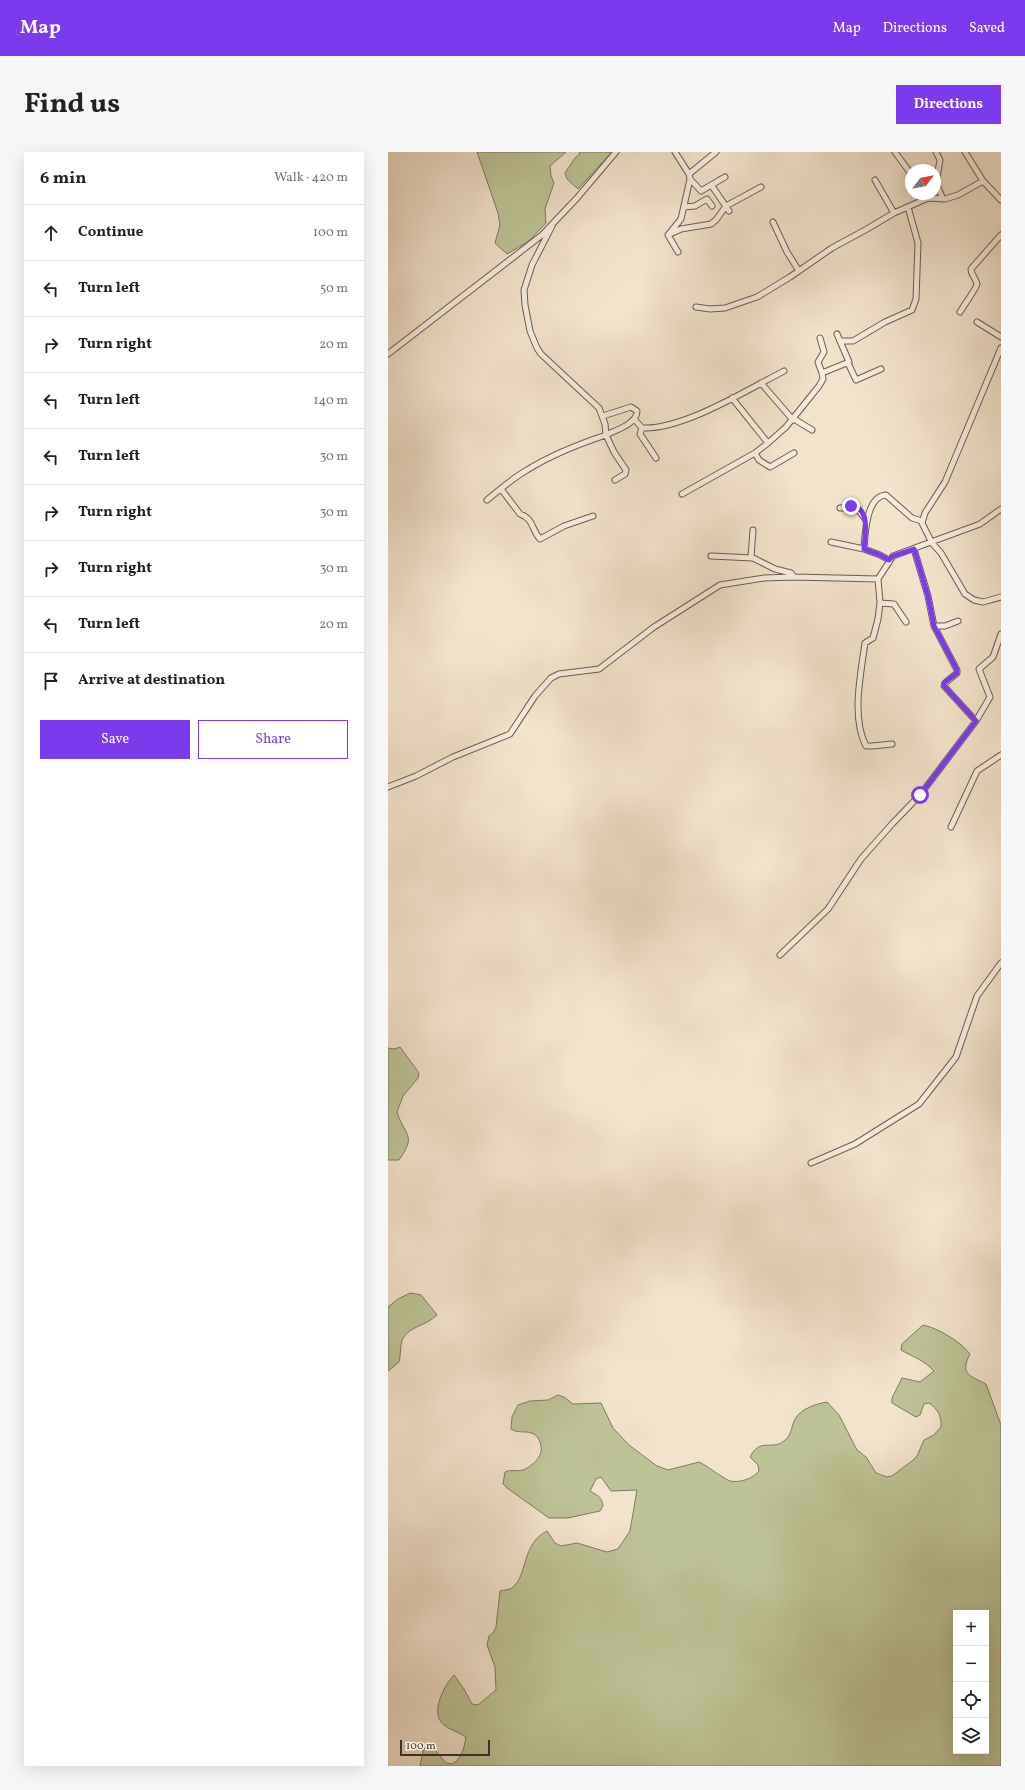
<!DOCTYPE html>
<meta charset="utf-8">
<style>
body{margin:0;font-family:Vollkorn,serif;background:#f6f6f6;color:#202124}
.controls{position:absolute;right:12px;bottom:12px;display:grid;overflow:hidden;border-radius:0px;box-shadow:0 4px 16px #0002}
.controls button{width:36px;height:36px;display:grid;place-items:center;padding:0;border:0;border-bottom:1px solid #e0e0e0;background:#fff;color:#202124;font:20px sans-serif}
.compass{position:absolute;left:517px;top:12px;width:36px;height:36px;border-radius:50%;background:#fff;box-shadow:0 4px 16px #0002;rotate:59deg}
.scale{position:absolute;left:12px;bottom:10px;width:90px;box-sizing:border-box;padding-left:4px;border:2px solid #3c3029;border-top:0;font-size:11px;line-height:14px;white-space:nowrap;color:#3c3029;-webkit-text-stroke:3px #f8eddd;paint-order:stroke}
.stop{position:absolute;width:12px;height:12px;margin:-9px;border:3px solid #7c3aed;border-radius:50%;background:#fff}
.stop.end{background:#7c3aed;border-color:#fff;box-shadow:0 1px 4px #0008}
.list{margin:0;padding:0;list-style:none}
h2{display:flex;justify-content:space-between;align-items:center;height:52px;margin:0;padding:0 16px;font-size:17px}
h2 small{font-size:13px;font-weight:400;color:#757577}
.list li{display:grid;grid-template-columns:26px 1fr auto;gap:12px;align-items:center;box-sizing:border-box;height:56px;padding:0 16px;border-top:1px solid #e0e0e0}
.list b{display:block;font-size:15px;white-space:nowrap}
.list em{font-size:13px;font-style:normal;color:#757577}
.actions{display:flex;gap:8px;padding:12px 16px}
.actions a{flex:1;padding:9px 0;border:1px solid #7c3aed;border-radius:0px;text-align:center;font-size:14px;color:#7c3aed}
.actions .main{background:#7c3aed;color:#fff}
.icon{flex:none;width:22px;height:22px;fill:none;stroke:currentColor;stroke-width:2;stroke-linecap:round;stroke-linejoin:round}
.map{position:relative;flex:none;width:613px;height:1614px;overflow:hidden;border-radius:0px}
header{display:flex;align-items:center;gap:24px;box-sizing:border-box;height:56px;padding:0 20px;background:#7c3aed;color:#fff}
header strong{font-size:19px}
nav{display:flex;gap:22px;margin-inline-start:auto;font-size:14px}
.intro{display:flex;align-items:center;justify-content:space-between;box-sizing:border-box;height:96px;padding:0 24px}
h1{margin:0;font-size:28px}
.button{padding:10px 18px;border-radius:0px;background:#7c3aed;color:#fff;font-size:14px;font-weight:700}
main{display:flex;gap:24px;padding:0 24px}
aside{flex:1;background:#fff;border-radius:0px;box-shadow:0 4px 16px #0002}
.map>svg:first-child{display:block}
.green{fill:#bec396;stroke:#7d7a60;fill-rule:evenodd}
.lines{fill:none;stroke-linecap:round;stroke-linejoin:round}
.street-casing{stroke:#6a5d52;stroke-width:7}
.street{stroke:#f8eddd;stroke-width:5}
.route{stroke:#7c3aed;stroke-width:5}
</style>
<header>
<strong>Map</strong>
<nav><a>Map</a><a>Directions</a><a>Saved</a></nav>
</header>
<div class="intro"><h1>Find us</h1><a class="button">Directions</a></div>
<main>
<aside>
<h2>6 min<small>Walk · 420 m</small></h2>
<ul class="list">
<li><svg class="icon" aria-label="ahead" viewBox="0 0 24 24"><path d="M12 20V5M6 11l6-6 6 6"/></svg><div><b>Continue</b></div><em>100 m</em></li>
<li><svg class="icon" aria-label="left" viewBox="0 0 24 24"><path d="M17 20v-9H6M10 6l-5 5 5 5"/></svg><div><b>Turn left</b></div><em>50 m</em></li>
<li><svg class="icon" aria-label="right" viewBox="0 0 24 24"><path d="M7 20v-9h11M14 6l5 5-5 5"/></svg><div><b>Turn right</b></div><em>20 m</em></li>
<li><svg class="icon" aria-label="left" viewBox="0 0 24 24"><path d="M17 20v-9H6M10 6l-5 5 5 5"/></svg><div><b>Turn left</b></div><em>140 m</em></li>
<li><svg class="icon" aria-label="left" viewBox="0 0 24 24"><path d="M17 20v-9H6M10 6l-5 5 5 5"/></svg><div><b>Turn left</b></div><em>30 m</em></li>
<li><svg class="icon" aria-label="right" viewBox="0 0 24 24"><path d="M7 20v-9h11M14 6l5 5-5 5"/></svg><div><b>Turn right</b></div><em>30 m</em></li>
<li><svg class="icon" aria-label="right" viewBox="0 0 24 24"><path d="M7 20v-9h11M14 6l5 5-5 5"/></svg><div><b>Turn right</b></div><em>30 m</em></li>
<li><svg class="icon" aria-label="left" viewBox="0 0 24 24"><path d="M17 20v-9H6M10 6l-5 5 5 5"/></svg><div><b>Turn left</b></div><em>20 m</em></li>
<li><svg class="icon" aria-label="arrive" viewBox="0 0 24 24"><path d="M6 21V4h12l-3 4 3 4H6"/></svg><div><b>Arrive at destination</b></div></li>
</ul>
<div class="actions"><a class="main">Save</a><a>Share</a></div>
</aside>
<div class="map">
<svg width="613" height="1614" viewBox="0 0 613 1614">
<rect width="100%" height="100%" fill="#f4e3cb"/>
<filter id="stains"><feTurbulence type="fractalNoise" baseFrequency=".005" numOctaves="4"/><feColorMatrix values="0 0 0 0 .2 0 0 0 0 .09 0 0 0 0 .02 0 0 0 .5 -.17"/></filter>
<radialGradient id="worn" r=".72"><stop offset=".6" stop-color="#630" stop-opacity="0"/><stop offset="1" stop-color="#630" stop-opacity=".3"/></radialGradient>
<path class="green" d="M89 0H178L162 14 163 24 166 31 157 57 158 71 141 89 119 102 107 91 112 73 110 61Z
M191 0H224L190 37 179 27 177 21 187 6 192 2Z
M12 895 31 921 30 926 15 944 9 960C17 985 29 982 11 1008H0V896L6 897Z
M22 1141 33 1143 49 1163C38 1174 21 1174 14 1188 12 1195 13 1203 11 1210L0 1219V1155L10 1147Z
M535 1173C550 1176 573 1190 582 1202 571 1223 583 1224 598 1232L613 1273V1614H32L35 1599 38 1594 43 1593 58 1611 64 1612C74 1607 76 1596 78 1585 71 1580 62 1578 56 1573 41 1561 56 1534 66 1523L76 1537 84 1552 90 1553 108 1538 107 1515 99 1493 101 1484 105 1481 108 1475 112 1439C115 1438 121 1438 124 1436 140 1424 133 1392 159 1379L167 1391 173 1394 189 1391 219 1400 230 1397 242 1379 249 1338 223 1339 213 1325 208 1327 202 1339C209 1343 214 1345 215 1354L212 1359 180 1366H161L119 1336 115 1332 117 1320C123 1317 129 1320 135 1318 143 1315 155 1305 153 1295 153 1291 150 1284 146 1282 139 1278 130 1282 123 1277L124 1265 130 1253 142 1249 160 1248 170 1243 176 1245 185 1252 213 1251 225 1276 241 1293 269 1314 280 1318 311 1310C320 1314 334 1326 342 1329 351 1331 365 1327 371 1319L370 1313 362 1305C372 1285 384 1299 396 1289 404 1283 403 1275 407 1267 414 1256 428 1252 439 1250L451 1263 469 1298 478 1305 488 1321 499 1325 504 1324 524 1309 529 1304 536 1288 546 1283 553 1275C554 1265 550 1257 541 1251L536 1252 532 1263 528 1265 504 1251V1246L514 1226 532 1230 546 1219C536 1208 525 1205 513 1198L514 1192ZM568 1461H598V1599H568Z"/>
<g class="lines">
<g class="street-casing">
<path id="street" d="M287 0 301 22 302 27 293 67 280 83 290 100
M507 0 523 22
M548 0 552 8 548 31 555 47
M577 0 595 29 613 48
M301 22 328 0
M302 27 313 39 337 25
M487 28 506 61
M324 34 341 59
M296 55 307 54 319 47 324 54
M385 70 399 100 411 119
M282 82 293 77 323 72 328 68 338 54 373 35
M308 155 322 157 337 156 369 145 402 125 444 96 479 77 506 61 540 46 557 47 570 43 595 29
M572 160C575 155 589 135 589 132 588 126 583 123 583 117L613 83
M589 170 613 185
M432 186 436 200 430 210 434 221
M452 189H465L497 170 524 158 528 147 530 91 520 55
M613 196 557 330 537 361 534 371 544 391 553 401 577 442 586 448 595 450 613 445
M0 202 154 83 189 46 228 0
M460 211 468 228 493 217
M373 231 405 268
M344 246 380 291
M215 264 243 255 249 259C249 272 228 278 218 283L226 300 238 318 237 322 227 328
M406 267 424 278
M247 268 254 276C295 278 359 238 396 219
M254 276 252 282 268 306
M367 301 371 308 382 315 406 301
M113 337 132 362C146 367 143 377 152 387L176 374 205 364
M294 342 367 301 380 291 398 275 431 234 435 227 434 221 461 210 449 182
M99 348C112 337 125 326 139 318 163 303 191 292 218 283L217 272 211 256 153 202 149 196 142 179 137 153 136 138 144 113 164 74
M452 356 468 355 478 368
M443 390 476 397
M526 397 540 444 546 474 569 518V521L557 531 556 534 588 569
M323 404 365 406 387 417 403 421 406 425
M363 405 365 378
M501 408 492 403 476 397C477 383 478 344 498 343L524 366 534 369
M490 427 492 451 506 452 518 470
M492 451 490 467 485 486 477 491C473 521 463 565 478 594H484L504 592
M546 474H557L570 469
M0 635 28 624 65 605 122 582 147 544 163 526 171 522 211 517 266 475 332 433 376 426 406 425 490 427 505 404 592 372 613 357
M563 675 589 619 613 603
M392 803 440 757 473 707 504 672 532 643 588 569 602 545 591 517 605 505 613 482
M423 1011 467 992 531 952 568 905 589 844 613 811"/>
</g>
<use href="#street" class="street"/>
</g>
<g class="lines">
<path class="route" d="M463 354C483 355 477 384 476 397L492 403 501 408 505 404 526 397 540 444 546 474 569 518V521L556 531V534L588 569 532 643"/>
</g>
<rect width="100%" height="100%" filter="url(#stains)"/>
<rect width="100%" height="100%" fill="url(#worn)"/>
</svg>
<div class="controls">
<button>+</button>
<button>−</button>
<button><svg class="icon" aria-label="locate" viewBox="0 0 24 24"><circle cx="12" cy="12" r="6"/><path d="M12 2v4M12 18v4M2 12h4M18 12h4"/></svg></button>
<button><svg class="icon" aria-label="layers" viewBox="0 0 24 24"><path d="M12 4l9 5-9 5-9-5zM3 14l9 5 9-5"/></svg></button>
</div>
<svg class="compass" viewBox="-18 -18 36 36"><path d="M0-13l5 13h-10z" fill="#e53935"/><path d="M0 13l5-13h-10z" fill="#757577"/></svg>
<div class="scale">100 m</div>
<div class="stop" style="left:532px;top:643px"></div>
<div class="stop end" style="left:463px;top:354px"></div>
</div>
</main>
